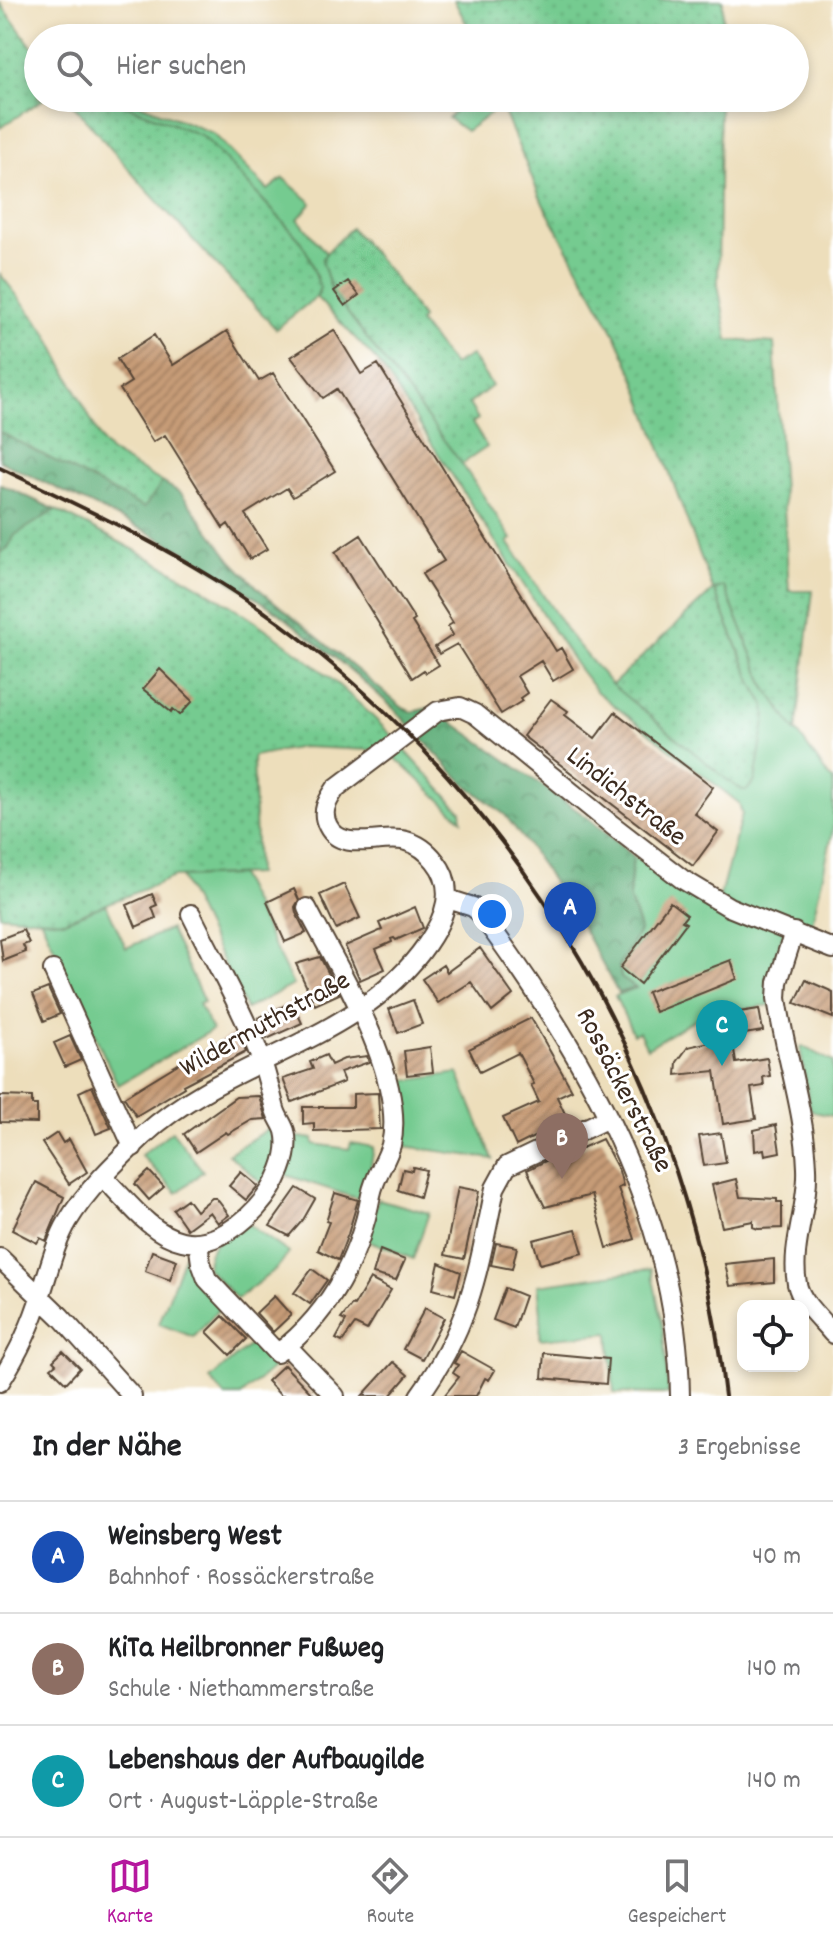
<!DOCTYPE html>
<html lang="de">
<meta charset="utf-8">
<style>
body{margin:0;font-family:Dekko,sans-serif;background:#f6f6f6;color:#202124}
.controls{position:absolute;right:24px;bottom:24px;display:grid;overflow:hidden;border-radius:16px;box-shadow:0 4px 12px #0003}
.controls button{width:72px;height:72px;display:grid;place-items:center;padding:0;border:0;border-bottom:2px solid #e0e0e0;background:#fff;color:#202124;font:40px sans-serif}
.you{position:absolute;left:492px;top:914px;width:28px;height:28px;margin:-20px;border:6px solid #fff;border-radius:50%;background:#1a73e8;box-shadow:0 0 0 12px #1a73e833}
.badge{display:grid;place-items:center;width:52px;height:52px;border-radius:50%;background:#b5179e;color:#fff;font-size:26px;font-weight:700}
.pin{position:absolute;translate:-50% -66px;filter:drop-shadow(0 2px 4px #0008)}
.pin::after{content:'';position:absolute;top:42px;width:28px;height:24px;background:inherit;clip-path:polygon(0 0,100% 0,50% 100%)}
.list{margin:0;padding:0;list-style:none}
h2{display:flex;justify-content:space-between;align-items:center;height:104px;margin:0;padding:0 32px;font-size:34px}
h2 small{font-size:26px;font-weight:400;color:#757577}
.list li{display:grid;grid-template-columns:52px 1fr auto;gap:24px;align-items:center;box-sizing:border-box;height:112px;padding:0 32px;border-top:2px solid #e0e0e0}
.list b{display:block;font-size:30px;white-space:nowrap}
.list p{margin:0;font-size:26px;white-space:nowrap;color:#757577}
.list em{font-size:26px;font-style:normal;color:#757577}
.icon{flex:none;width:44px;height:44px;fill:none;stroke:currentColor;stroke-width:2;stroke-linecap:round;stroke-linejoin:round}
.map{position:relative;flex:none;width:833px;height:1396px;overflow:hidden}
.search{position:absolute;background:#fff;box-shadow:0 4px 12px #0003;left:24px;right:24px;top:24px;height:88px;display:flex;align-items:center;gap:20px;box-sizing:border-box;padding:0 28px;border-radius:44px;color:#757577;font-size:30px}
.sheet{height:440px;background:#fff}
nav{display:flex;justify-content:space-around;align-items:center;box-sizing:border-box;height:112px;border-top:2px solid #e0e0e0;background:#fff;font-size:22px;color:#757577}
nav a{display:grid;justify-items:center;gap:4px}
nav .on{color:#b5179e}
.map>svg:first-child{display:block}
.grass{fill:#75cb90;stroke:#587a57;stroke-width:2}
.forest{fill:url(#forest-crowns);stroke:#4e6c4c;stroke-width:2}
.garden{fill:url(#garden-dots);stroke:#587a57;stroke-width:2}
.building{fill:url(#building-hatch)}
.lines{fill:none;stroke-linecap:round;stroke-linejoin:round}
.minor-casing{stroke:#564536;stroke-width:22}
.minor{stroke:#fff;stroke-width:18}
.rail{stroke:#3b2a1e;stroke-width:4}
.labels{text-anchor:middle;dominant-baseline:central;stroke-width:6;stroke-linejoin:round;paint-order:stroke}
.street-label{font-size:28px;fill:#3b2a1e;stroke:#fff}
</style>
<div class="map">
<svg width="833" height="1396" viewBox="0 0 833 1396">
<defs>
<pattern id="forest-crowns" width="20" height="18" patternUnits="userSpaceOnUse" patternTransform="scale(2)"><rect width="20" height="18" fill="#60af7a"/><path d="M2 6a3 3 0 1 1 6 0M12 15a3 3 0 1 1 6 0" fill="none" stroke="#508f63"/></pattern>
<pattern id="garden-dots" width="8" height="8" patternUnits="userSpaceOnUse" patternTransform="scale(2)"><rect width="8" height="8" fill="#75cb90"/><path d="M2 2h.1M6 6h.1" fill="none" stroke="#66ae7c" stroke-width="1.8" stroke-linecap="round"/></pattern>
<pattern id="building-hatch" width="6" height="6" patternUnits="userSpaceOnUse" patternTransform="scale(2)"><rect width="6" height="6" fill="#c69b77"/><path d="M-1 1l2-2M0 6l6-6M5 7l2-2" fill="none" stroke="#a27f61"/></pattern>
</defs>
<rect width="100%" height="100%" fill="#fff"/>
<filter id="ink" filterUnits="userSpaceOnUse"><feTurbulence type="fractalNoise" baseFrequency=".0125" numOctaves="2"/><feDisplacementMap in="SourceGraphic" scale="16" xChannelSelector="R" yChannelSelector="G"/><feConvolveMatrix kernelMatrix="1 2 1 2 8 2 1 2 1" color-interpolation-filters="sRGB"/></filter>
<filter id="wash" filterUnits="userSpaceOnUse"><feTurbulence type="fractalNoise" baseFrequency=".006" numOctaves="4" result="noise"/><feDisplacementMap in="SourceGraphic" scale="32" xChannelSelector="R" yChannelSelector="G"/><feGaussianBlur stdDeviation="1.8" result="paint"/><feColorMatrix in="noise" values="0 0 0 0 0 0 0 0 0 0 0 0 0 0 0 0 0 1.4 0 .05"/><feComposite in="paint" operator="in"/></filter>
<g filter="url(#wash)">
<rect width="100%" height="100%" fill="#eddebb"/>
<path class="grass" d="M108 98H125L213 133 268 190 283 178 312 203 298 219 326 253 322 260 332 292 462 464 512 539 508 542 571 637 612 685 764 705 752 682 714 590 724 586 766 688 829 777 833 780V830L810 932 787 923 768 977 771 1005 702 1015 647 1048 639 1032 633 1034 615 996 635 988 621 978 619 965 640 930 629 896 633 856 717 907 742 814 739 803 597 692 576 665 379 363 316 297 319 293 299 239 287 226 203 136Z
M469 98H498L501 106 466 131 448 118Z
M401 746 461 811 462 820 390 753Z
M239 875 293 985 246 1009 181 877Z
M106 904 126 948 170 929 204 1002 199 1004 212 1030 118 1085 40 918 64 921Z
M802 1046 833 1062V1116L814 1112 810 1108 800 1047Z
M458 1073 493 1159 397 1145 399 1104 397 1082Z
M271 1127 272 1140H280L279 1158 264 1185 228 1154Z
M172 1131 203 1171 177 1193 141 1155Z
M292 1136 313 1139 314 1144 349 1149 351 1143 374 1147 365 1201 283 1174Z
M378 1199 429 1213 413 1259 365 1239Z
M248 1224 289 1253 276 1269 237 1299 207 1268C208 1238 225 1237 248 1224Z
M187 1248 192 1252 224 1303 194 1337 159 1324Z
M651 1269 662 1322 669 1394 614 1393 609 1333 540 1339 541 1313 538 1285Z
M259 1337 280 1362 241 1396H225L210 1379Z"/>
<path class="forest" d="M0 432 144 507 162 482 181 493 232 561 259 589 403 708 412 712 428 708 448 719 588 818 633 856 629 896 640 930 619 965 621 978 636 988 618 993 581 925 533 852 505 815 463 782 393 708 355 674 279 613 197 559 150 533 0 461Z
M0 484 56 510 16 535 8 548 0 553Z"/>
<path class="garden" d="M454 0H723L722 38H474Z
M0 3 38 55V98H45L0 128Z
M67 98H108L203 136 299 239 309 256 320 288 316 297 276 329 145 188Z
M498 98H720L718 284 728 340 774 343 789 591H813L796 732 766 688 724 586 714 590 752 682 765 705 766 715 755 781 747 790H742L731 783 612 685 713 590 632 372 615 334 543 204Z
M351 228 392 275 422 318 419 322 453 365 471 355 492 386 469 404 478 419 472 423 487 447 462 464 332 292 322 260 326 253Z
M0 274 47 333 103 444 110 452 162 482 144 508 0 432Z
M56 510C181 571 297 636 393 737L375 749 369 750 302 747 253 756 257 874 174 877 64 921 0 915V553L8 548 15 535Z"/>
<g id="blocks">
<path class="building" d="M348 281 359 295 345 306 334 291Z
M334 330 361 374 378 364 556 651 561 648 573 669 553 681 541 661 517 676 527 693 520 698 522 701 501 714 457 644 439 654 435 647 453 635 448 626 453 623 422 574 444 561 337 389 323 398 291 357Z
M227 331 259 381 273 373 335 471 293 497 287 488 245 514 267 549 250 559 228 524 223 528 165 435 153 442 120 389 131 382 117 359 154 335 173 365Z
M361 535 415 620 412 622 439 665 426 673 424 670 412 678 335 552Z
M160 669 193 701 180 715 173 709 171 712 143 689Z
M551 699 568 711 565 715 595 738 615 712 713 787 694 813 718 832 693 866 523 736Z
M344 884 360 918 336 929 320 895Z
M294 889 299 900 295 907 296 913 306 933 285 942 267 902Z
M152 894 157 905 152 907 156 918 136 927 127 905Z
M670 902 687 915 682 921 686 923 640 984 620 968Z
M415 907 423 928 396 940 394 938 391 939 392 942 376 949 385 969 360 980 345 946 382 930 379 923Z
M23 930 29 943 23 945 26 952 3 961 0 939Z
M480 948 513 995 492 1012 471 982 438 1003 422 979 443 965 447 972Z
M320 957 339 994 315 1005 296 964Z
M731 960 737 979 655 1012 647 992Z
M806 980 833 992V1018L795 1003Z
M48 988 60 1014 44 1021 33 994Z
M413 1000 422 1024 398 1033 389 1009Z
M292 1002 302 1023 267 1039 258 1018Z
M759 1009 763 1031 732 1036 736 1063 767 1058 770 1076 763 1077 764 1086 751 1088 756 1119 723 1124 715 1071 676 1075 677 1062 688 1047 710 1042 706 1017Z
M531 1018 572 1090 557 1097 568 1120 516 1146 503 1118 539 1102 531 1085 534 1084 518 1053 480 1072 469 1049Z
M237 1032 246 1052 183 1085 184 1087 136 1116 124 1097 188 1058Z
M70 1036 81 1060 65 1067 54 1043Z
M430 1047 433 1072 407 1075 404 1051Z
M326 1055 331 1065 344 1059 367 1056 369 1062 340 1072 344 1082 292 1102 283 1079 313 1069 310 1062Z
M92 1086 111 1128 96 1134 79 1092Z
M378 1093 380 1129 314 1131V1123L303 1124V1107H353V1094Z
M0 1096 32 1097V1105H37V1123L0 1122Z
M259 1096 266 1119 252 1120 228 1134 226 1132 196 1152 184 1134 236 1097Z
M776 1125 780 1152 765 1155 764 1149 755 1151 754 1130Z
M57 1133 63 1143 69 1139 87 1172 69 1184 42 1143Z
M721 1133 726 1163 704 1166 699 1136Z
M602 1139 619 1171 623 1186 618 1188 635 1239 607 1248 592 1195 545 1207 527 1170 562 1153 564 1156Z
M413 1167 426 1170 419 1197 398 1190 403 1169 412 1171Z
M149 1171 164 1187 149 1200 135 1184Z
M241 1172 258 1186 246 1200 229 1186Z
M736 1179 740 1197 777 1199V1202H782V1228L758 1229 753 1227V1221L722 1227 712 1185Z
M36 1182 64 1197 46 1241 40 1238 37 1243 12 1230Z
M458 1187 479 1191 464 1259 445 1255Z
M297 1188 315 1199 303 1220 289 1236 270 1226Z
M335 1193 358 1200 348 1234 338 1260 318 1250 329 1222 326 1221Z
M212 1198H216L229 1215 218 1223 210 1212 187 1229 173 1209 187 1199 196 1211Z
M576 1229 583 1253 540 1264 533 1240Z
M496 1243 517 1247 512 1269 491 1265Z
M380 1250 405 1260 396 1280 373 1274Z
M152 1251 177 1260 170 1280 145 1271Z
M774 1259V1282L730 1286 725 1264Z
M439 1263 461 1272 455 1295 433 1289Z
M312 1269 327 1280 310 1304 294 1293Z
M370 1279 391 1290 367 1330 355 1324 342 1342 336 1339 346 1321 341 1319 352 1305 354 1306Z
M505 1288 525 1296 514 1328 493 1320Z
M274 1296 291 1315 273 1332 256 1313Z
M425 1308 444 1318 422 1359 403 1349Z
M223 1316 246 1339 230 1355 207 1332Z
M63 1351 80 1368 66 1383 51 1368 56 1364 53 1361Z
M461 1351 495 1370 489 1380 485 1378 476 1396H444L459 1377 453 1373 458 1365 454 1363Z
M544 1353 608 1359 606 1384 542 1378Z
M393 1362 408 1375 390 1396H362Z
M284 1365 314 1396H281L267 1381Z"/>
</g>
</g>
<g filter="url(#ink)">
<use href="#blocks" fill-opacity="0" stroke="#564536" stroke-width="2"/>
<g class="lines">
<g class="minor-casing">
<path id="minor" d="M448 899 473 907 480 913C585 1054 678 1215 680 1396
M794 932 778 982 777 998C785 1055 805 1111 807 1168 809 1207 790 1245 797 1284 801 1303 821 1319 833 1334
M53 970 133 1147
M103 1177C126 1199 150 1234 182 1241 231 1253 297 1178 285 1131 283 1124 277 1117 275 1109 270 1090 266 1070 258 1051 240 1004 213 959 191 914
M198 1242 201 1263 207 1279 277 1353 287 1346 335 1396
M0 1258 61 1317 132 1396
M287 1346C333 1307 360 1254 371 1195 375 1175 386 1162 391 1145 407 1076 338 969 307 908
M0 1382C17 1355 32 1325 41 1294 49 1270 55 1243 68 1221 87 1189 118 1160 144 1135 230 1056 359 1043 427 944 445 918 457 888 435 861 428 852 418 844 406 841 382 834 342 854 328 826 320 811 328 800 336 788L438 711 460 707 475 714 612 825 682 879 729 907 833 949
M419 1396C470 1326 478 1271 495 1188L507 1166 608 1118"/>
</g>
<use href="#minor" class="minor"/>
<path class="rail" d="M0 468C95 513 192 558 277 621 527 805 691 1088 725 1396"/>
</g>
</g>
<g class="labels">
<g class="street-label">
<text transform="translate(625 798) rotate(38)">Lindichstraße</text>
<text transform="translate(266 1026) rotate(-29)">Wildermuthstraße</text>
<text transform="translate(622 1091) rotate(63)">Rossäckerstraße</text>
</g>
</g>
</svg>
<div class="controls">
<button><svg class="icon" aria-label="locate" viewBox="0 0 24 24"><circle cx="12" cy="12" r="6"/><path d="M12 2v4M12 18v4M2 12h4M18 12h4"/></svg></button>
</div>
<div class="you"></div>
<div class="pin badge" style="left:570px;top:948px;background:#1a4fb4">A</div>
<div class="pin badge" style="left:562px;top:1179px;background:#8d6e63">B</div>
<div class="pin badge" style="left:722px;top:1066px;background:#0f9aa8">C</div>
<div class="search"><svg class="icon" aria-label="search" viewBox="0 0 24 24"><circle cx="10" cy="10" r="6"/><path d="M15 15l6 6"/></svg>Hier suchen</div>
</div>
<section class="sheet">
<h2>In der Nähe<small>3 Ergebnisse</small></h2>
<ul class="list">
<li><span class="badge" style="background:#1a4fb4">A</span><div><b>Weinsberg West</b><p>Bahnhof · Rossäckerstraße</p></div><em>40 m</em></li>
<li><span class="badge" style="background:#8d6e63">B</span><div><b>KiTa Heilbronner Fußweg</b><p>Schule · Niethammerstraße</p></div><em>140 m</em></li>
<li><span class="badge" style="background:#0f9aa8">C</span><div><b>Lebenshaus der Aufbaugilde</b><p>Ort · August-Läpple-Straße</p></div><em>140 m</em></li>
</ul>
</section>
<nav>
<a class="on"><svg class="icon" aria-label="map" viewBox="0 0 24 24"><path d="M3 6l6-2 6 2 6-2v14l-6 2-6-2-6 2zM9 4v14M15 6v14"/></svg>Karte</a>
<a><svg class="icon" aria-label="directions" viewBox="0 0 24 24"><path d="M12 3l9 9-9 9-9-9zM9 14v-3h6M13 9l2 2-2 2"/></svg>Route</a>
<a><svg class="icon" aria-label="saved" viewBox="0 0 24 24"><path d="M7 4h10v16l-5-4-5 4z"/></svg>Gespeichert</a>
</nav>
